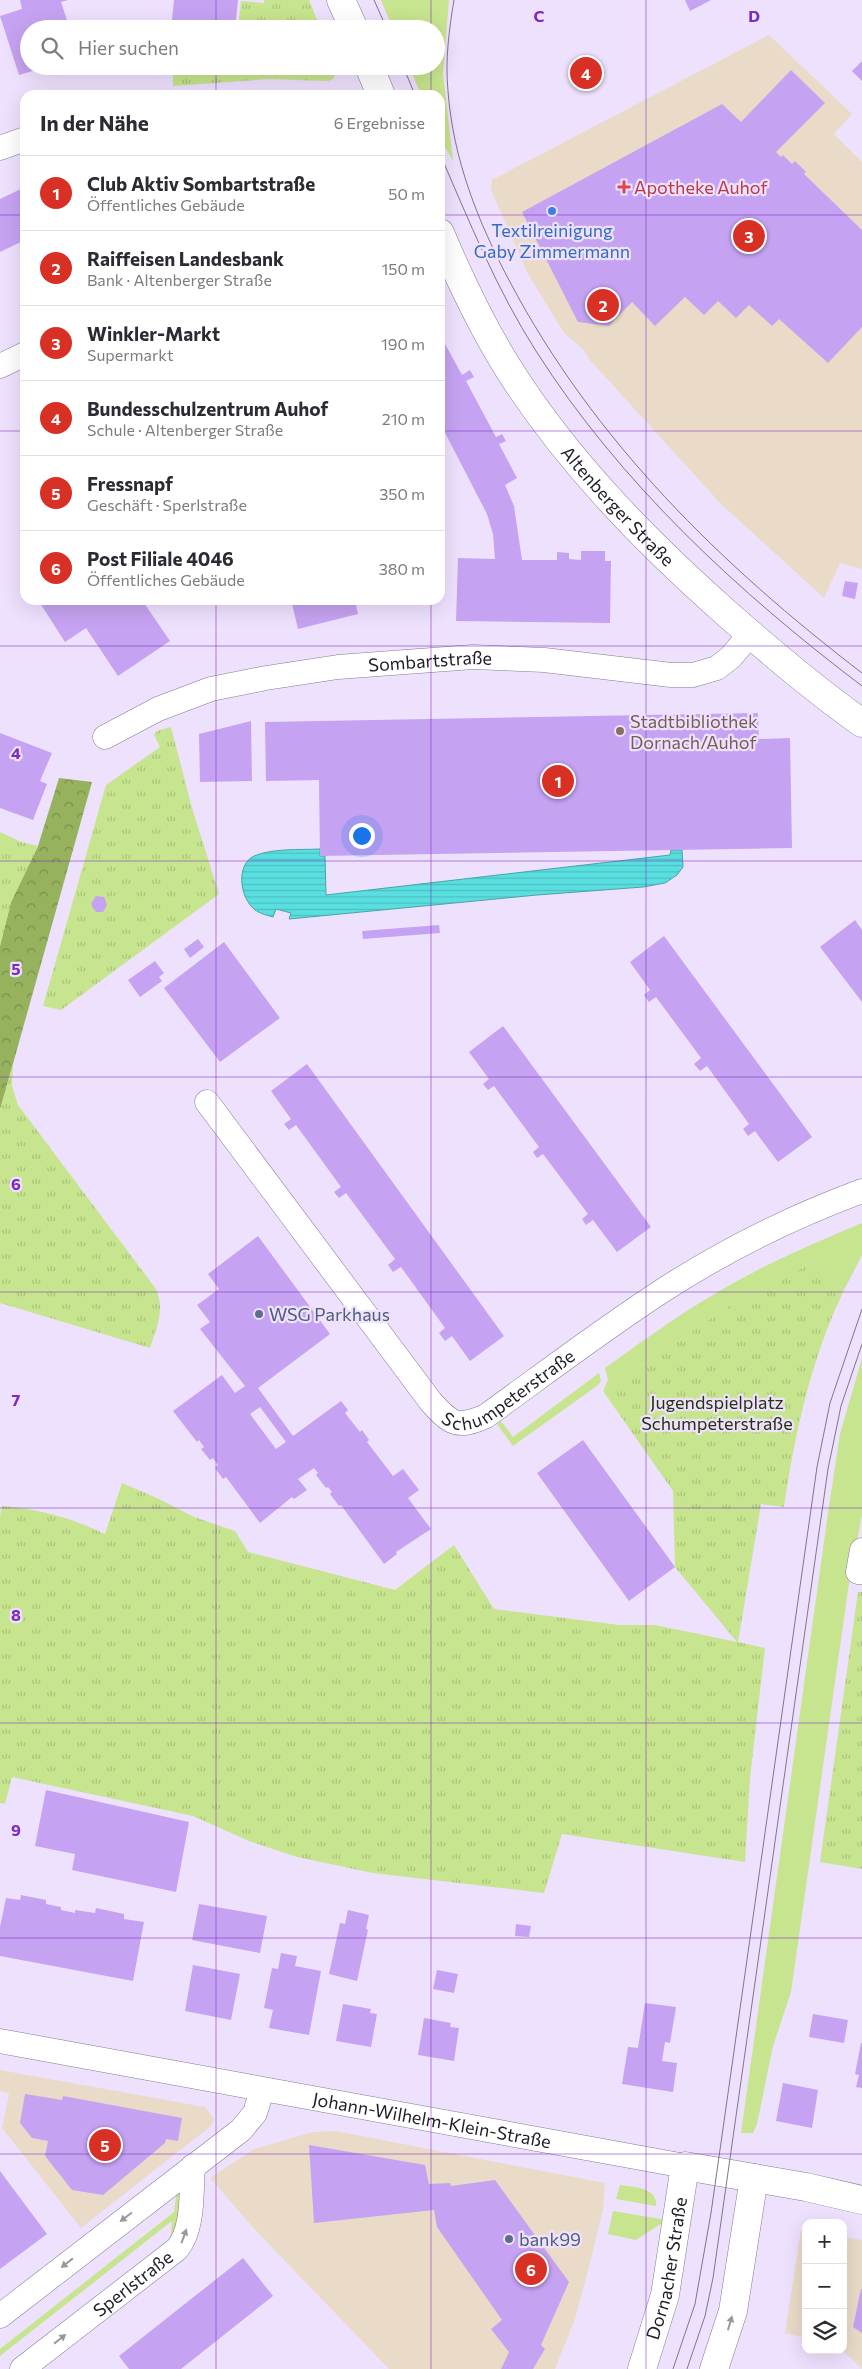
<!DOCTYPE html>
<html lang="de">
<meta charset="utf-8">
<style>
body{margin:0;font-family:Commissioner,sans-serif;background:#f7f7f7;color:#2b2b33}
.controls{position:absolute;right:15px;bottom:15px;display:grid;overflow:hidden;border-radius:10px;box-shadow:0 5px 20px #0002}
.controls button{width:45px;height:45px;display:grid;place-items:center;padding:0;border:0;border-bottom:1px solid #e1e1e2;background:#fff;color:#2b2b33;font:25px sans-serif}
.you{position:absolute;left:361px;top:835px;width:18px;height:18px;margin:-12px;border:4px solid #fff;border-radius:50%;background:#1a73e8;box-shadow:0 0 0 8px #1a73e833}
.badge{display:grid;place-items:center;width:32px;height:32px;border-radius:50%;background:#d93025;color:#fff;font-size:16px;font-weight:700}
.pin{position:absolute;translate:-50% -50%;border:2px solid #fff;box-shadow:0 1px 5px #0006}
.list{margin:0;padding:0;list-style:none}
h2{display:flex;justify-content:space-between;align-items:center;height:65px;margin:0;padding:0 20px;font-size:21px}
h2 small{font-size:16px;font-weight:400;color:#7c7c81}
.list li{display:grid;grid-template-columns:32px 1fr auto;gap:15px;align-items:center;box-sizing:border-box;height:75px;padding:0 20px;border-top:1px solid #e1e1e2}
.list b{display:block;font-size:19px;white-space:nowrap}
.list p{margin:0;font-size:16px;white-space:nowrap;color:#7c7c81}
.list em{font-size:16px;font-style:normal;color:#7c7c81}
.icon{flex:none;width:28px;height:28px;fill:none;stroke:currentColor;stroke-width:2;stroke-linecap:round;stroke-linejoin:round}
.map{position:relative;flex:none;width:862px;height:2369px;overflow:hidden}
.search{position:absolute;background:#fff;box-shadow:0 5px 20px #0002;left:20px;top:20px;width:425px;height:55px;display:flex;align-items:center;gap:12px;box-sizing:border-box;padding:0 18px;border-radius:28px;color:#7c7c81;font-size:19px}
.panel{position:absolute;background:#fff;box-shadow:0 5px 20px #0002;left:20px;top:90px;width:425px;height:515px;border-radius:15px}
.map>svg:first-child{display:block}
.commercial{fill:#eadbc8}
.green{fill:#c7e48e}
.forest{fill:url(#forest-crowns)}
.park{fill:url(#park-tufts)}
.water{fill:url(#water-rules);stroke:#48a4a8}
.building{fill:#c6a3f2;fill-rule:evenodd}
.lines{fill:none;stroke-linecap:round;stroke-linejoin:round}
.street-casing{stroke:#857993;stroke-width:25}
.secondary-casing{stroke:#857993;stroke-width:29}
.street{stroke:#fff;stroke-width:24}
.secondary{stroke:#fff;stroke-width:28}
.tram{stroke:#7f768a;stroke-width:1}
.oneway{fill:#9b989d}
.grid{fill:none;stroke:#7b2cbf;stroke-width:1;stroke-opacity:0.55}
.health-dot{fill:#e0444e;stroke:#eee1fe;stroke-width:2}
.shop-dot{fill:#3f7fe0;stroke:#eee1fe;stroke-width:2}
.education-dot{fill:#8d6e63;stroke:#eee1fe;stroke-width:2}
.service-dot{fill:#5c6f8a;stroke:#eee1fe;stroke-width:2}
.labels{text-anchor:middle;dominant-baseline:central;stroke-width:4.5;stroke-linejoin:round;paint-order:stroke}
.health-label{font-size:18px;fill:#be3a42;stroke:#eee1fe;text-anchor:start}
.shop-label{font-size:18px;fill:#366cbe;stroke:#eee1fe}
.street-label{font-size:18px;fill:#201b26;stroke:#eee1fe}
.education-label{font-size:18px;fill:#785e54;stroke:#eee1fe;text-anchor:start}
.service-label{font-size:18px;fill:#4e5e75;stroke:#eee1fe;text-anchor:start}
.park-label{font-size:18px;fill:#27320e;stroke:#eee1fe}
.grid-label{font-size:16px;text-anchor:middle;font-weight:bold;fill:#7b2cbf;stroke:#eee1fe;stroke-width:4.5;stroke-linejoin:round;paint-order:stroke}
</style>
<div class="map">
<svg width="862" height="2369" viewBox="0 0 862 2369">
<defs>
<pattern id="forest-crowns" width="20" height="18" patternUnits="userSpaceOnUse" patternTransform="scale(1.25)"><rect width="20" height="18" fill="#96b25d"/><path d="M2 6a3 3 0 1 1 6 0M12 15a3 3 0 1 1 6 0" fill="none" stroke="#7a904d"/></pattern>
<pattern id="park-tufts" width="24" height="20" patternUnits="userSpaceOnUse" patternTransform="scale(1.25)"><rect width="24" height="20" fill="#c7e48e"/><path d="M3 7l-1-3M5 7V3M7 7l1-3M15 17l-1-3M17 17v-4M19 17l1-3" fill="none" stroke="#abc37a"/></pattern>
<pattern id="water-rules" width="6" height="5" patternUnits="userSpaceOnUse" patternTransform="scale(1.25)"><rect width="6" height="5" fill="#59dfe0"/><path d="M0 2.5h6" fill="none" stroke="#4dbfc0"/></pattern>
</defs>
<rect width="100%" height="100%" fill="#eee1fe"/>
<path class="commercial" d="M769 35 852 114 834 134 862 162V569L840 563 824 598 721 504 589 359 584 350 564 333 528 274 491 190 492 180Z
M0 2070 205 2107 214 2119 211 2126 81 2228 2 2128 9 2094 0 2091Z
M336 2131 605 2183 603 2210 590 2263 575 2319 555 2369H389L258 2233 210 2178 254 2149 313 2132Z
M801 2230 806 2231V2338L785 2333Z
M843 2237 862 2240V2369L842 2350Z"/>
<path class="green" d="M381 0H449L443 73 453 161 440 138V95H421L409 66H436V29H393Z
M862 1223V1255L844 1290 816 1261 737 1301 603 1391 608 1380 605 1368C648 1337 691 1306 737 1281 777 1259 819 1241 862 1223Z
M862 1358V1515L849 1583 791 1992 773 2046 757 2124 753 2133H741L829 1506 840 1434Z
M599 1373 601 1381 598 1385 513 1446 497 1424 501 1421 513 1437Z
M183 2184 176 2239 170 2244 172 2221 0 2356V2349L174 2212 177 2189Z
M620 2185C633 2187 658 2187 656 2206L616 2199Z
M613 2211 667 2220 636 2240 608 2234Z"/>
<path class="forest" d="M59 778 92 782 0 1110V946L11 902 38 846Z"/>
<path class="park" d="M264 0H309L321 29H238L241 1 264 3Z
M173 66H337L336 74 333 79 328 81 269 79 173 86Z
M171 727 192 808 219 894 61 1010 43 1006 106 785 160 747 154 735 157 731Z
M0 832 21 842 38 846 11 902 0 946Z
M13 1064 12 1086 18 1105 156 1289C165 1310 157 1327 150 1348L0 1303V1110Z
M816 1261 844 1290C811 1359 795 1432 784 1507L761 1504 738 1642 765 1648 750 1778 745 1862 562 1834 544 1893 373 1873 297 1857 249 1841 193 1816 12 1777 5 1804 0 1803V1516L2 1506C39 1509 72 1518 105 1534L122 1483 157 1498 194 1517 235 1531 248 1552 395 1590 454 1545 494 1609 619 1625H655L737 1642 675 1567 673 1491 603 1391 737 1301Z
M858 1592H862V1869L820 1862Z"/>
<path class="water" d="M320 849V856H325L326 895 670 855 671 850H682L683 867 677 875 665 883 643 887 537 895 289 919 291 913 276 909 273 917C266 915 257 913 252 907 240 895 236 865 254 856 273 848 300 850 320 849Z"/>
<path class="building" d="M20 0H68L61 2 70 29H29V66L46 67 19 75 0 16 22 9Z
M174 0H238L235 29H171Z
M685 0H711L690 11Z
M862 61V81L852 71Z
M791 70 825 103 776 152 781 157 783 155 792 164 795 161 806 172 804 174 862 230V327L828 363 779 319 772 326 749 305 736 318 718 301 704 315 685 297 655 326 632 302 609 326 578 322 522 212 722 104 741 122Z
M25 187V240L0 252V199Z
M444 342 462 375 470 370 474 377 466 381 496 437 502 434 506 441 499 444 517 478 505 485 514 506 522 560H557V552L569 553V559L581 560V551H605V561H611L610 623 456 621 458 558 495 559 493 534 487 514 440 423V343Z
M845 581 858 583 855 599 842 596Z
M38 600H114L116 603 121 600H142L170 641 118 676 86 628 65 642Z
M291 600H355L358 614 298 629Z
M758 713 759 739 790 738 792 848 320 856 319 780 266 781 265 722Z
M251 721 252 781 200 782 199 734Z
M0 733 52 753 40 781 47 784 33 820 0 808Z
M96 896 104 897 107 905 103 912H96L91 904Z
M855 920 862 930V1002L820 947Z
M439 925 440 933 363 939 362 931Z
M664 936 812 1137 778 1162 755 1131 748 1136 743 1129 749 1124 707 1066 700 1071 694 1064 701 1058 656 997 649 1002 644 995 650 990 630 962Z
M198 939 204 947 190 958 184 949Z
M224 942 280 1018 220 1062 164 988Z
M155 961 164 973 159 977 162 981 140 997 128 980Z
M503 1026 651 1227 617 1252 593 1220 586 1225 582 1219 588 1214 543 1154 537 1158 533 1152 539 1147 494 1086 488 1090 483 1084 489 1079 469 1052Z
M307 1064 504 1336 470 1361 452 1336 445 1341 439 1333 445 1328 401 1267 393 1272 388 1265 395 1259 346 1193 339 1198 334 1192 341 1187 296 1125 289 1130 284 1124 291 1119 271 1091Z
M258 1236 330 1334 258 1388 293 1436 341 1401 348 1410 345 1413 360 1432 362 1430 369 1440 367 1442 393 1476 403 1469 419 1490 408 1498 431 1529 396 1552 397 1554 384 1564 341 1505 339 1506 330 1494 332 1492 328 1487 326 1488 316 1475 318 1473 314 1468 298 1479 307 1490 294 1499 292 1497 260 1523 226 1477 223 1479 215 1468 218 1465 213 1458 210 1460 201 1449 204 1447 199 1440 197 1442 173 1411 222 1375 235 1393 245 1386 200 1329 210 1322 197 1305 219 1289 208 1274ZM260 1407 286 1442 276 1449 250 1414Z
M583 1440 675 1567 629 1601 537 1473Z
M46 1790 189 1822 176 1892 72 1870 75 1854 35 1846Z
M21 1895 46 1900V1904L61 1907V1910L75 1913V1910L95 1913 96 1908 124 1914V1919L144 1922 133 1981 0 1956V1927L6 1898 20 1900Z
M199 1904 267 1916 260 1953 192 1940Z
M348 1910 369 1915 366 1929 368 1930 357 1981 329 1974 340 1923 345 1924Z
M516 1924 531 1926 529 1937 515 1936Z
M281 1953 297 1956 295 1966 321 1971 309 2035 269 2028 273 2010 264 2008 272 1968 278 1969Z
M193 1965 240 1974 231 2020 185 2011Z
M437 1970 458 1974 454 1993 433 1989Z
M645 2003 676 2007 670 2043 665 2042 662 2061 677 2063 673 2092 622 2084 628 2047 638 2048Z
M343 2004 371 2009 370 2013 377 2014 371 2047 336 2041Z
M813 2014 848 2020 844 2043 809 2037Z
M424 2018 451 2023 450 2027 459 2028 454 2061 418 2055Z
M861 2043H862V2088L856 2087 859 2075 855 2074Z
M783 2083 818 2090 812 2128 776 2121Z
M25 2094 62 2100 63 2096 182 2118 178 2141 166 2139 165 2143 103 2195 72 2190 45 2156 48 2141 32 2138 20 2123Z
M309 2145 425 2165 429 2184 450 2183 451 2186 495 2180 569 2282 541 2345 545 2349 533 2369H501L509 2352 491 2329 502 2320 437 2227 434 2210 314 2223Z
M0 2171 47 2234 0 2269Z
M243 2258 273 2296 181 2369H129L119 2356Z
M861 2289H862V2333L853 2327Z"/>
<g class="lines">
<g class="street-casing">
<g id="street">
<path d="M0 148 25 139"/>
<path d="M0 366 25 354"/>
<path id="s1" d="M105 737 158 709 211 689 266 678 338 667 473 657 544 660 671 675H693L717 668 731 657 750 634"/>
<path id="s2" d="M207 1102 431 1402C451 1424 457 1429 486 1416 544 1374 602 1330 662 1291 725 1250 792 1217 862 1191"/>
<path d="M862 1550 858 1572H862"/>
<path id="s3" d="M0 2041 685 2166"/>
<path d="M0 2316 241 2130 255 2113 262 2090"/>
<path id="s4" d="M22 2369 177 2249C194 2229 191 2192 193 2166"/>
</g>
</g>
<g class="secondary-casing">
<g id="secondary">
<path d="M341 0 354 29"/>
<path d="M369 66 381 95"/>
<path id="s5" d="M440 233C460 280 481 325 508 368 566 460 643 539 724 611 768 650 814 689 862 723"/>
<path id="s6" d="M642 2369 665 2295 685 2166 806 2187 862 2200"/>
<path d="M714 2369 733 2311 754 2178"/>
</g>
</g>
<use href="#street" class="street"/>
<use href="#secondary" class="secondary"/>
<path class="tram" d="M374 0 387 29
M454 0C449 30 445 60 448 91 453 159 478 222 510 282 594 441 721 565 862 673
M403 66 415 95
M440 154C469 221 497 290 536 351 620 483 738 592 862 686
M673 2369 695 2304 711 2213 817 1467 830 1403 862 1309
M687 2369 705 2316 713 2278 828 1469 841 1406 862 1344"/>
</g>
<defs><path id="oneway-solid" d="M-6-.8H1V-3.2L6.5 0L1 3.2V.8H-6Z" transform="scale(1.25)"/></defs>
<g class="oneway">
<use href="#oneway-solid" transform="translate(126 2217) rotate(143)"/>
<use href="#oneway-solid" transform="translate(184 2236) rotate(-70)"/>
<use href="#oneway-solid" transform="translate(67 2263) rotate(142)"/>
<use href="#oneway-solid" transform="translate(730 2323) rotate(-74)"/>
<use href="#oneway-solid" transform="translate(60 2339) rotate(-38)"/>
</g>
<path class="grid" d="M216 0V29M431 0V29M646 0V2369M216 66V95M431 66V95M0 215H25M440 215H862M0 431H25M440 431H862M216 600V2369M431 600V2369M0 646H862M0 861H862M0 1077H862M0 1292H862M0 1508H862M0 1723H862M0 1938H862M0 2154H862"/>
<path class="health-dot" d="M621.5 179.5h5v5h5v5h-5v5h-5v-5h-5v-5h5z"/>
<circle class="shop-dot" cx="552" cy="211" r="5"/>
<circle class="education-dot" cx="620" cy="731" r="5"/>
<g class="service-dot">
<circle cx="259" cy="1314" r="5"/>
<circle cx="509" cy="2239" r="5"/>
</g>
<g class="labels">
<g class="health-label">
<text x="634" y="187">Apotheke Auhof</text>
</g>
<g class="shop-label">
<text x="552" y="230">Textilreinigung<tspan x="552" dy="21">Gaby Zimmermann</tspan></text>
</g>
<g class="street-label">
<text stroke="none"><textPath href="#s5" startOffset="328">Altenberger Straße</textPath></text>
<text stroke="none"><textPath href="#s1" startOffset="338">Sombartstraße</textPath></text>
<text stroke="none"><textPath href="#s2" startOffset="469">Schumpeterstraße</textPath></text>
<text stroke="none"><textPath href="#s3" startOffset="439">Johann-Wilhelm-Klein-Straße</textPath></text>
<text stroke="none"><textPath href="#s6" startOffset="104">Dornacher Straße</textPath></text>
<text stroke="none"><textPath href="#s4" startOffset="140">Sperlstraße</textPath></text>
</g>
<g class="education-label">
<text x="630" y="721">Stadtbibliothek<tspan x="630" dy="21">Dornach/Auhof</tspan></text>
</g>
<g class="service-label">
<text x="269" y="1314">WSG Parkhaus</text>
<text x="519" y="2239">bank99</text>
</g>
<g class="park-label">
<text x="717" y="1402">Jugendspielplatz<tspan x="717" dy="21">Schumpeterstraße</tspan></text>
</g>
</g>
<g class="grid-label">
<text x="539" y="22">C</text>
<text x="754" y="22">D</text>
<text x="16" y="759">4</text>
<text x="16" y="975">5</text>
<text x="16" y="1190">6</text>
<text x="16" y="1406">7</text>
<text x="16" y="1621">8</text>
<text x="16" y="1836">9</text>
</g>
</svg>
<div class="controls">
<button>+</button>
<button>−</button>
<button><svg class="icon" aria-label="layers" viewBox="0 0 24 24"><path d="M12 4l9 5-9 5-9-5zM3 14l9 5 9-5"/></svg></button>
</div>
<div class="you"></div>
<div class="pin badge" style="left:558px;top:781px">1</div>
<div class="pin badge" style="left:603px;top:305px">2</div>
<div class="pin badge" style="left:749px;top:236px">3</div>
<div class="pin badge" style="left:586px;top:73px">4</div>
<div class="pin badge" style="left:105px;top:2145px">5</div>
<div class="pin badge" style="left:531px;top:2269px">6</div>
<div class="search"><svg class="icon" aria-label="search" viewBox="0 0 24 24"><circle cx="10" cy="10" r="6"/><path d="M15 15l6 6"/></svg>Hier suchen</div>
<section class="panel">
<h2>In der Nähe<small>6 Ergebnisse</small></h2>
<ul class="list">
<li><span class="badge">1</span><div><b>Club Aktiv Sombartstraße</b><p>Öffentliches Gebäude</p></div><em>50 m</em></li>
<li><span class="badge">2</span><div><b>Raiffeisen Landesbank</b><p>Bank · Altenberger Straße</p></div><em>150 m</em></li>
<li><span class="badge">3</span><div><b>Winkler-Markt</b><p>Supermarkt</p></div><em>190 m</em></li>
<li><span class="badge">4</span><div><b>Bundesschulzentrum Auhof</b><p>Schule · Altenberger Straße</p></div><em>210 m</em></li>
<li><span class="badge">5</span><div><b>Fressnapf</b><p>Geschäft · Sperlstraße</p></div><em>350 m</em></li>
<li><span class="badge">6</span><div><b>Post Filiale 4046</b><p>Öffentliches Gebäude</p></div><em>380 m</em></li>
</ul>
</section>
</div>
